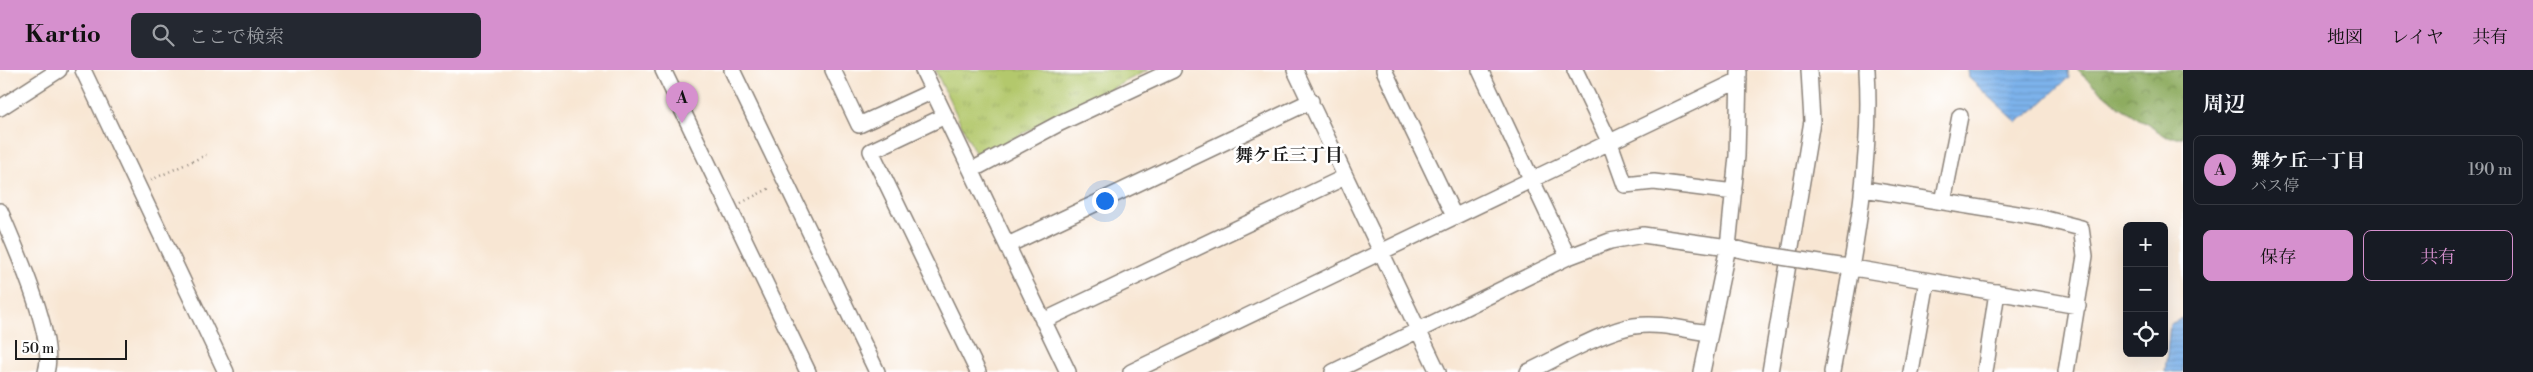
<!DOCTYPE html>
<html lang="ja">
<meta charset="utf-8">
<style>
body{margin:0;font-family:"Libre Bodoni","Noto Serif JP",serif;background:#242831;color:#f1f3f6}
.controls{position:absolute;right:15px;bottom:15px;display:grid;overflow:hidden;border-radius:8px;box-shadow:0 5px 20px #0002}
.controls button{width:45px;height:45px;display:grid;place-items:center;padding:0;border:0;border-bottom:1px solid #363941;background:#171b24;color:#f1f3f6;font:25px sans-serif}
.scale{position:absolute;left:15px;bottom:12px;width:112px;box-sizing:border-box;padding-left:5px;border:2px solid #1c1c1c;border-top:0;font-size:14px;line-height:18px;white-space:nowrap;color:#1c1c1c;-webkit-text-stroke:4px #fff;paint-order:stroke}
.you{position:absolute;left:1104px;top:130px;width:18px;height:18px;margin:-12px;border:4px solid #fff;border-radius:50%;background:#1a73e8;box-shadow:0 0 0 8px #1a73e833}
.badge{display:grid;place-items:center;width:32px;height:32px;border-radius:50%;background:#d690ce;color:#111;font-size:16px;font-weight:700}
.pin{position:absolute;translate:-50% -41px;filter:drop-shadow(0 1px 2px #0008)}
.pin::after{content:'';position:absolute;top:26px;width:18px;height:15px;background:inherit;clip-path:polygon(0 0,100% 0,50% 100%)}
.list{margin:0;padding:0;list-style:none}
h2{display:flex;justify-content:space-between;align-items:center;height:65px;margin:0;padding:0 20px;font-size:21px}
h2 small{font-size:16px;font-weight:400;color:#9ea1a6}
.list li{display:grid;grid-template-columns:32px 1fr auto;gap:15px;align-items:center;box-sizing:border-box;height:70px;margin:0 10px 10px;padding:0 10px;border:1px solid #363941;border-radius:8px}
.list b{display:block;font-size:19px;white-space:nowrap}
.list p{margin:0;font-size:16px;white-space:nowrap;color:#9ea1a6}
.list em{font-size:16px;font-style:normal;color:#9ea1a6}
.actions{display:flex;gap:10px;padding:15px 20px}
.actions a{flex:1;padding:11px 0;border:1px solid #d690ce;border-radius:8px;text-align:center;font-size:18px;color:#d690ce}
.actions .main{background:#d690ce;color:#111}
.icon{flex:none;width:28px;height:28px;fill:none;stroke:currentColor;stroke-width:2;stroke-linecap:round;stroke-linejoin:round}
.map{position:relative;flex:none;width:2183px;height:302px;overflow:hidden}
header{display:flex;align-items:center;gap:30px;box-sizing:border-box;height:70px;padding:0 25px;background:#d690ce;color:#111}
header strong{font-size:24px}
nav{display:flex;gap:28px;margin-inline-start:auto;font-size:18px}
.search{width:350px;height:45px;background:#242831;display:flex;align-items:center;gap:12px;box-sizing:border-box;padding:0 18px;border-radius:8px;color:#9ea1a6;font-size:19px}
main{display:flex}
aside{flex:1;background:#171b24}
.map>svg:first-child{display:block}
.grass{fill:url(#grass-tufts);stroke:#687244}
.forest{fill:url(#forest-crowns);stroke:#55643e}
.water{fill:url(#water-rules);stroke:#4c6784}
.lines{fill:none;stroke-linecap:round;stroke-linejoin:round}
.minor-casing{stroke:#8a8178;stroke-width:18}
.path{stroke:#8a8178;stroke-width:2.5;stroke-dasharray:1 4;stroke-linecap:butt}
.minor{stroke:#fff;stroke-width:15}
.minor-bridge-casing{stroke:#8a8178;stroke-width:18;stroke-linecap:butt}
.minor-bridge{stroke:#fff;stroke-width:15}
.labels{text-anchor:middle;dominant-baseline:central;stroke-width:5;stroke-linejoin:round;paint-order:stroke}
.neighbourhood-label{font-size:18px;font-weight:bold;fill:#1c1c1c;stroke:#fff}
</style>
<header>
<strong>Kartio</strong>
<div class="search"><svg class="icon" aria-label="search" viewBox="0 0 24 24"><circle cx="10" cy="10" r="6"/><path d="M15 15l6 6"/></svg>ここで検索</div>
<nav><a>地図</a><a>レイヤ</a><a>共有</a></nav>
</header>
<main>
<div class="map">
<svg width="2183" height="302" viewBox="0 0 2183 302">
<defs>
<pattern id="grass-tufts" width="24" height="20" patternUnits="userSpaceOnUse" patternTransform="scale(1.25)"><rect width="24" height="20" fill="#b3c86c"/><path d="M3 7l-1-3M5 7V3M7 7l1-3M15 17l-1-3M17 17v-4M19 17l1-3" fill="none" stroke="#99ab5d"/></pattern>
<pattern id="forest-crowns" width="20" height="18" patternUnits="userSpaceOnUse" patternTransform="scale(1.25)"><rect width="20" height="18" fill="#8eac60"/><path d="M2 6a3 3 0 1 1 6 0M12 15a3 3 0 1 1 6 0" fill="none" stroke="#738b4e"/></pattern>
<pattern id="water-rules" width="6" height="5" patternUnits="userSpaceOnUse" patternTransform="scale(1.25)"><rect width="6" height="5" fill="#7db2eb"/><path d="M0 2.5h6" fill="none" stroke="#6b98c9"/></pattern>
</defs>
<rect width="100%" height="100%" fill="#fff"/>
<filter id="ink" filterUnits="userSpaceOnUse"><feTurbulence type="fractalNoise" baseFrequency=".02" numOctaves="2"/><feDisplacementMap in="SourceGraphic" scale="10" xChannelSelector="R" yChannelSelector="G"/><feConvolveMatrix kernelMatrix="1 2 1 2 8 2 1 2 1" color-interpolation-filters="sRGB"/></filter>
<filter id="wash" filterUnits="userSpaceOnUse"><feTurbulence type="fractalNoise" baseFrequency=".0096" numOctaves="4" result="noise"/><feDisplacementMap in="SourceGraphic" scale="20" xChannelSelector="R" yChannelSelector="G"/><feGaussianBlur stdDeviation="1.12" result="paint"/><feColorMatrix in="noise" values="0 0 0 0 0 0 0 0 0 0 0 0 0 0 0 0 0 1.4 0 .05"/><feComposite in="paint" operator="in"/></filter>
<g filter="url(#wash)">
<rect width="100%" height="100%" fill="#f8e6d3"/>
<path class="grass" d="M935 0H1148L977 87Z"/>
<path class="forest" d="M2076 0H2183V67H2167L2117 35Z"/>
<path class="water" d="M1968 0H2068L2069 7 2033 41 2017 52 1969 8Z
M2183 248V302H2165L2170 254Z"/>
</g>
<g filter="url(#ink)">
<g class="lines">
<g class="minor-casing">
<path id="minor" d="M83 0 226 302
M663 0 808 302
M732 0 877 302
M833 0 859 55 933 21
M923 0 1068 302
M1295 0 1438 302
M1384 0 1454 146
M1480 0 1568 187
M1575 0 1610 73 1625 115 1654 112 1734 122
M0 38 59 0
M945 46 871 81 978 302
M972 100 1060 53 1173 0
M1864 119 2042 148 2081 158 2085 186 2066 302
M1943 132 1960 46
M0 141C14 174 57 269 46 302
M1008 175 1311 31
M1842 196 2078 236
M1043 251 1345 107
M1131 302 1739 10
M1333 302 1568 187 1610 171 1643 165 1728 177 1755 183
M1528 302C1556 289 1605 260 1634 256 1659 252 1685 260 1710 263
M1702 302 1728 177 1737 86 1739 2
M1770 302 1812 51 1809 0
M1832 302C1850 202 1873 102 1867 0
M1911 302 1927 211
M1985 302 1997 222"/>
</g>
<path class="path" d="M151 110 206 85
M741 133 772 117"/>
<use href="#minor" class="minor"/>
<g class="minor-bridge-casing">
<path id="minor-bridge" d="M1755 183 1840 196"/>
</g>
<use href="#minor-bridge" class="minor-bridge"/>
</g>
</g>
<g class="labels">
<g class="neighbourhood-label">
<text x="1289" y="85">舞ケ丘三丁目</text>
</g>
</g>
</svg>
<div class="controls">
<button>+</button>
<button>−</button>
<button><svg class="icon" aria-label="locate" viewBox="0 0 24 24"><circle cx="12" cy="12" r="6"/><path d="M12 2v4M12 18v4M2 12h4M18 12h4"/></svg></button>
</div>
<div class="scale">50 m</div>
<div class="you"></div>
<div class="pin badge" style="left:682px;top:53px">A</div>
</div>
<aside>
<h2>周辺<small></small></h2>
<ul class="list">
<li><span class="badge">A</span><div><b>舞ケ丘一丁目</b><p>バス停</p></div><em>190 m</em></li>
</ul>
<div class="actions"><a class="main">保存</a><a>共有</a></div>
</aside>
</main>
